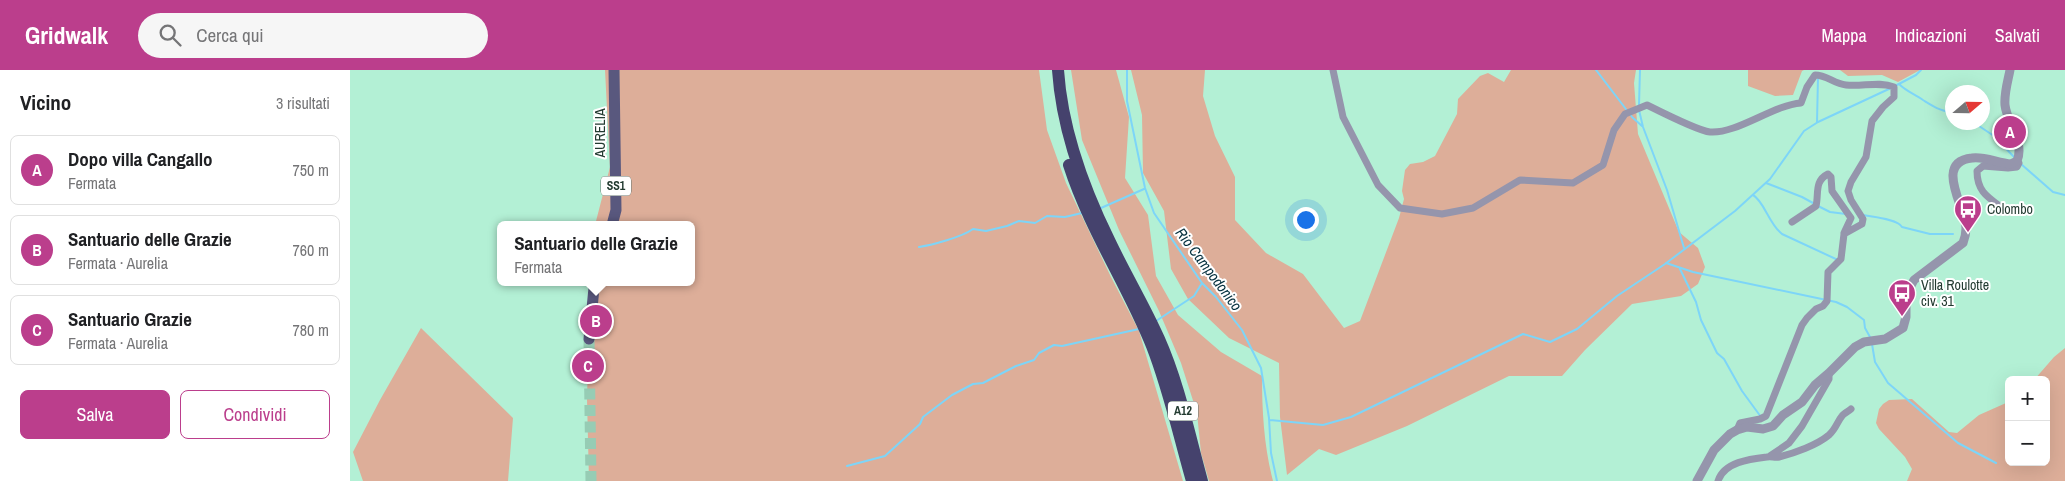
<!DOCTYPE html>
<html lang="it">
<meta charset="utf-8">
<style>
body{margin:0;font-family:"Archivo Narrow",sans-serif;background:#f6f6f6;color:#202124}
.controls{position:absolute;right:15px;bottom:15px;display:grid;overflow:hidden;border-radius:8px;box-shadow:0 5px 20px #0002}
.controls button{width:45px;height:45px;display:grid;place-items:center;padding:0;border:0;border-bottom:1px solid #e0e0e0;background:#fff;color:#202124;font:25px sans-serif}
.compass{position:absolute;left:1595px;top:15px;width:45px;height:45px;border-radius:50%;background:#fff;box-shadow:0 5px 20px #0002;rotate:70deg}
.you{position:absolute;left:955px;top:149px;width:18px;height:18px;margin:-12px;border:4px solid #fff;border-radius:50%;background:#1a73e8;box-shadow:0 0 0 8px #1a73e833}
.badge{display:grid;place-items:center;width:32px;height:32px;border-radius:50%;background:#bb3e8c;color:#fff;font-size:16px;font-weight:700}
.pin{position:absolute;translate:-50% -50%;border:2px solid #fff;box-shadow:0 1px 5px #0006}
.popup{position:absolute;left:147px;top:151px;width:198px;height:65px;box-sizing:border-box;display:grid;place-content:center;border-radius:8px;background:#fff;filter:drop-shadow(0 1px 4px #0005);font-size:16px;white-space:nowrap;color:#757577}
.popup b{font-size:19px;color:#202124}
.popup::after{content:'';position:absolute;left:50%;top:100%;margin-left:-10px;border:10px solid transparent;border-top-color:#fff}
.list{margin:0;padding:0;list-style:none}
h2{display:flex;justify-content:space-between;align-items:center;height:65px;margin:0;padding:0 20px;font-size:21px}
h2 small{font-size:16px;font-weight:400;color:#757577}
.list li{display:grid;grid-template-columns:32px 1fr auto;gap:15px;align-items:center;box-sizing:border-box;height:70px;margin:0 10px 10px;padding:0 10px;border:1px solid #e0e0e0;border-radius:8px}
.list b{display:block;font-size:19px;white-space:nowrap}
.list p{margin:0;font-size:16px;white-space:nowrap;color:#757577}
.list em{font-size:16px;font-style:normal;color:#757577}
.actions{display:flex;gap:10px;padding:15px 20px}
.actions a{flex:1;padding:11px 0;border:1px solid #bb3e8c;border-radius:8px;text-align:center;font-size:18px;color:#bb3e8c}
.actions .main{background:#bb3e8c;color:#fff}
.icon{flex:none;width:28px;height:28px;fill:none;stroke:currentColor;stroke-width:2;stroke-linecap:round;stroke-linejoin:round}
.map{position:relative;flex:none;width:1715px;height:411px;overflow:hidden}
header{display:flex;align-items:center;gap:30px;box-sizing:border-box;height:70px;padding:0 25px;background:#bb3e8c;color:#fff}
header strong{font-size:24px}
nav{display:flex;gap:28px;margin-inline-start:auto;font-size:18px}
.search{width:350px;height:45px;background:#f6f6f6;display:flex;align-items:center;gap:12px;box-sizing:border-box;padding:0 18px;border-radius:28px;color:#757577;font-size:19px}
main{display:flex}
aside{flex:1;background:#fff}
.map>svg:first-child{display:block}
.green{fill:#ddae99}
.lines{fill:none;stroke-linecap:round;stroke-linejoin:round}
.stream{stroke:#7dd5f8;stroke-width:2}
.primary-tunnel{stroke:#96ccb4;stroke-width:11;stroke-dasharray:11 5.5;stroke-linecap:butt}
.minor{stroke:#9595ac;stroke-width:7}
.tertiary{stroke:#9595ac;stroke-width:9}
.primary{stroke:#59587e;stroke-width:11}
.motorway{stroke:#45426d;stroke-width:12}
.labels{text-anchor:middle;dominant-baseline:central;stroke-width:4;stroke-linejoin:round;paint-order:stroke}
.shield{fill:#fff;stroke:#64756e;stroke-width:1}
.shield-label{font-size:12px;font-weight:bold;fill:#223a30}
.street-label{font-size:14px;fill:#223a30;stroke:#fff}
.poi-label{font-size:14px;fill:#223a30;stroke:#fff;text-anchor:start}
.water-label{font-size:15px;font-style:italic;fill:#05303e;stroke:#fff}
</style>
<header>
<strong>Gridwalk</strong>
<div class="search"><svg class="icon" aria-label="search" viewBox="0 0 24 24"><circle cx="10" cy="10" r="6"/><path d="M15 15l6 6"/></svg>Cerca qui</div>
<nav><a>Mappa</a><a>Indicazioni</a><a>Salvati</a></nav>
</header>
<main>
<aside>
<h2>Vicino<small>3 risultati</small></h2>
<ul class="list">
<li><span class="badge">A</span><div><b>Dopo villa Cangallo</b><p>Fermata</p></div><em>750 m</em></li>
<li><span class="badge">B</span><div><b>Santuario delle Grazie</b><p>Fermata · Aurelia</p></div><em>760 m</em></li>
<li><span class="badge">C</span><div><b>Santuario Grazie</b><p>Fermata · Aurelia</p></div><em>780 m</em></li>
</ul>
<div class="actions"><a class="main">Salva</a><a>Condividi</a></div>
</aside>
<div class="map">
<svg width="1715" height="411" viewBox="0 0 1715 411">
<rect width="100%" height="100%" fill="#b3f0d5"/>
<path class="green" d="M255 0H689L697 60 716 113 761 207 789 261 833 411H239L237 329 240 212H341V155H245L260 97Z
M721 0H766L779 47 775 108 798 145 806 206 828 245 871 282 912 306C912 342 914 376 923 411H859L851 383 847 343 831 293 809 241 769 160 732 70Z
M781 0H855L853 26 865 66 885 107V150L916 183 953 204 994 258 1010 251 1049 148 1054 129 1052 121 1055 100 1060 94 1073 92 1085 86 1107 44 1108 29 1130 6 1138 3 1154 12 1161 0H1286L1284 13 1288 64 1329 162 1348 178 1355 197 1348 214 1331 226 1282 234 1235 280 1212 306H1159L1057 356 986 385 969 379 937 405 930 347 929 293 879 268 838 229 821 199 814 141 793 103 792 45Z
M1398 0H1454L1452 1 1443 25 1425 26 1398 16Z
M1490 0H1570L1548 12 1532 5 1498 6Z
M71 258 163 348 158 411H13L3 382 30 330Z
M1715 278V411H1557L1562 399 1555 387 1529 359 1526 353 1529 339 1533 334 1539 330 1562 329 1599 362 1607 363 1629 345 1656 333 1659 328V392H1696V310H1684L1704 287Z"/>
<g class="lines">
<path class="stream" d="M777 0V31L795 118 804 143 852 213 866 227 892 260 911 298 919 348 921 383 927 411
M1246 0 1282 47 1292 56
M1549 14C1557 22 1565 24 1573 30 1586 38 1587 39 1602 43
M1545 16 1566 5 1571 0
M1289 35 1290 0
M1289 40 1293 57 1317 120 1334 178
M1467 52 1468 7
M1623 52 1644 66 1664 87
M1671 94 1703 122 1715 125
M1416 113 1452 127 1463 133
M1403 125C1414 131 1419 154 1432 164L1488 190
M1468 136 1480 142 1496 144
M751 138 794 119
M1513 145C1523 147 1548 149 1552 157L1580 164H1603
M569 177C582 175 612 167 623 159L636 161 657 156 669 151 685 153 697 146 715 147 732 143
M1316 193 1343 202 1486 232 1497 237 1514 250 1515 258 1520 267
M1330 199 1346 232 1351 250 1367 283 1374 289 1392 321 1411 347
M806 251 844 226 852 213
M1522 274 1525 292 1538 313 1608 373 1646 393
M919 350 973 355 1001 347 1173 264 1200 272 1227 259 1267 226 1315 194 1385 141 1420 109 1454 61 1468 52 1541 18
M497 396 535 386 570 354 573 347 602 325 623 314 633 313 666 296 684 290 689 283 704 275 712 276 789 259"/>
<path class="primary-tunnel" d="M239 269 241 411"/>
<path class="minor" d="M983 0 993 47 1028 115 1050 138 1092 144 1123 138 1170 110 1223 113 1253 95 1264 60 1275 44 1297 35C1309 41 1349 61 1360 62 1387 64 1423 35 1451 33L1457 17 1465 5C1477 5 1484 14 1496 15 1512 17 1529 11 1544 17V27L1533 37 1522 51 1516 87 1501 112 1498 121 1501 130 1513 149 1512 154 1494 164 1491 189 1478 202 1477 231 1473 236 1466 239 1457 248 1452 255 1416 346 1410 349 1390 353 1387 360
M1651 137C1636 126 1627 120 1627 101L1633 96 1658 98 1667 97 1669 93 1667 91
M1442 152 1466 136C1469 124 1464 111 1478 104L1481 107 1482 121 1501 148 1494 163
M1420 386 1439 373 1452 356 1479 309V303
M1368 411C1374 392 1400 389 1417 387 1421 386 1425 388 1429 387 1445 383 1467 375 1479 365 1486 359 1487 352 1492 346 1494 343 1499 341 1501 339"/>
<path class="tertiary" d="M1347 411 1364 380 1380 364 1387 360 1397 357 1413 359 1423 356 1433 345 1452 332 1465 315 1479 303 1505 277 1514 272 1535 269 1553 258 1556 247V225L1564 210 1613 173C1615 168 1616 163 1616 158 1616 138 1583 92 1622 88 1634 86 1648 93 1661 94L1667 91C1675 72 1657 54 1655 35 1654 23 1658 11 1660 0"/>
<path class="primary" d="M262 155 266 140 264 0
M239 269 244 218 246 212"/>
<path class="motorway" d="M708 0C712 60 733 117 759 170 775 204 794 235 809 269 829 314 839 364 852 411
M719 95C740 160 777 214 802 276 819 319 829 366 842 411"/>
</g>
<defs>
<g id="bus-pin" transform="scale(1.4375)"><path d="M0 17L-7.5 6A9.5 9.5 0 1 1 7.5 6Z" fill="#bb3e8c" stroke="#fff"/><path d="M-5-6H5V4H4V6H2V4H-2V6H-4V4H-5ZM-3.5-4V0h7V-4ZM-3.5 1.2v1.5H-2V1.2ZM2 1.2v1.5H3.5V1.2Z" fill="#fff"/></g>
</defs>
<g fill-rule="evenodd">
<use href="#bus-pin" x="1618" y="139"/>
<use href="#bus-pin" x="1552" y="223"/>
</g>
<g class="labels">
<g class="shield">
<rect x="251" y="106.5" width="30" height="19" rx="4"/>
<rect x="818" y="331.5" width="30" height="19" rx="4"/>
</g>
<g class="shield-label">
<text x="266" y="116">SS1</text>
<text x="833" y="341">A12</text>
</g>
<g class="street-label">
<text transform="translate(250 63) rotate(-90)">AURELIA</text>
</g>
<g class="poi-label">
<text x="1637" y="139">Colombo</text>
<text x="1571" y="215">Villa Roulotte<tspan x="1571" dy="16">civ. 31</tspan></text>
</g>
<g class="water-label">
<text transform="translate(859 199) rotate(53)">Rio Campodonico</text>
</g>
</g>
</svg>
<div class="controls">
<button>+</button>
<button>−</button>
</div>
<svg class="compass" viewBox="-18 -18 36 36"><path d="M0-13l5 13h-10z" fill="#e53935"/><path d="M0 13l5-13h-10z" fill="#757577"/></svg>
<div class="you"></div>
<div class="pin badge" style="left:1660px;top:62px">A</div>
<div class="pin badge" style="left:246px;top:251px">B</div>
<div class="popup"><b>Santuario delle Grazie</b>Fermata</div>
<div class="pin badge" style="left:238px;top:296px">C</div>
</div>
</main>
